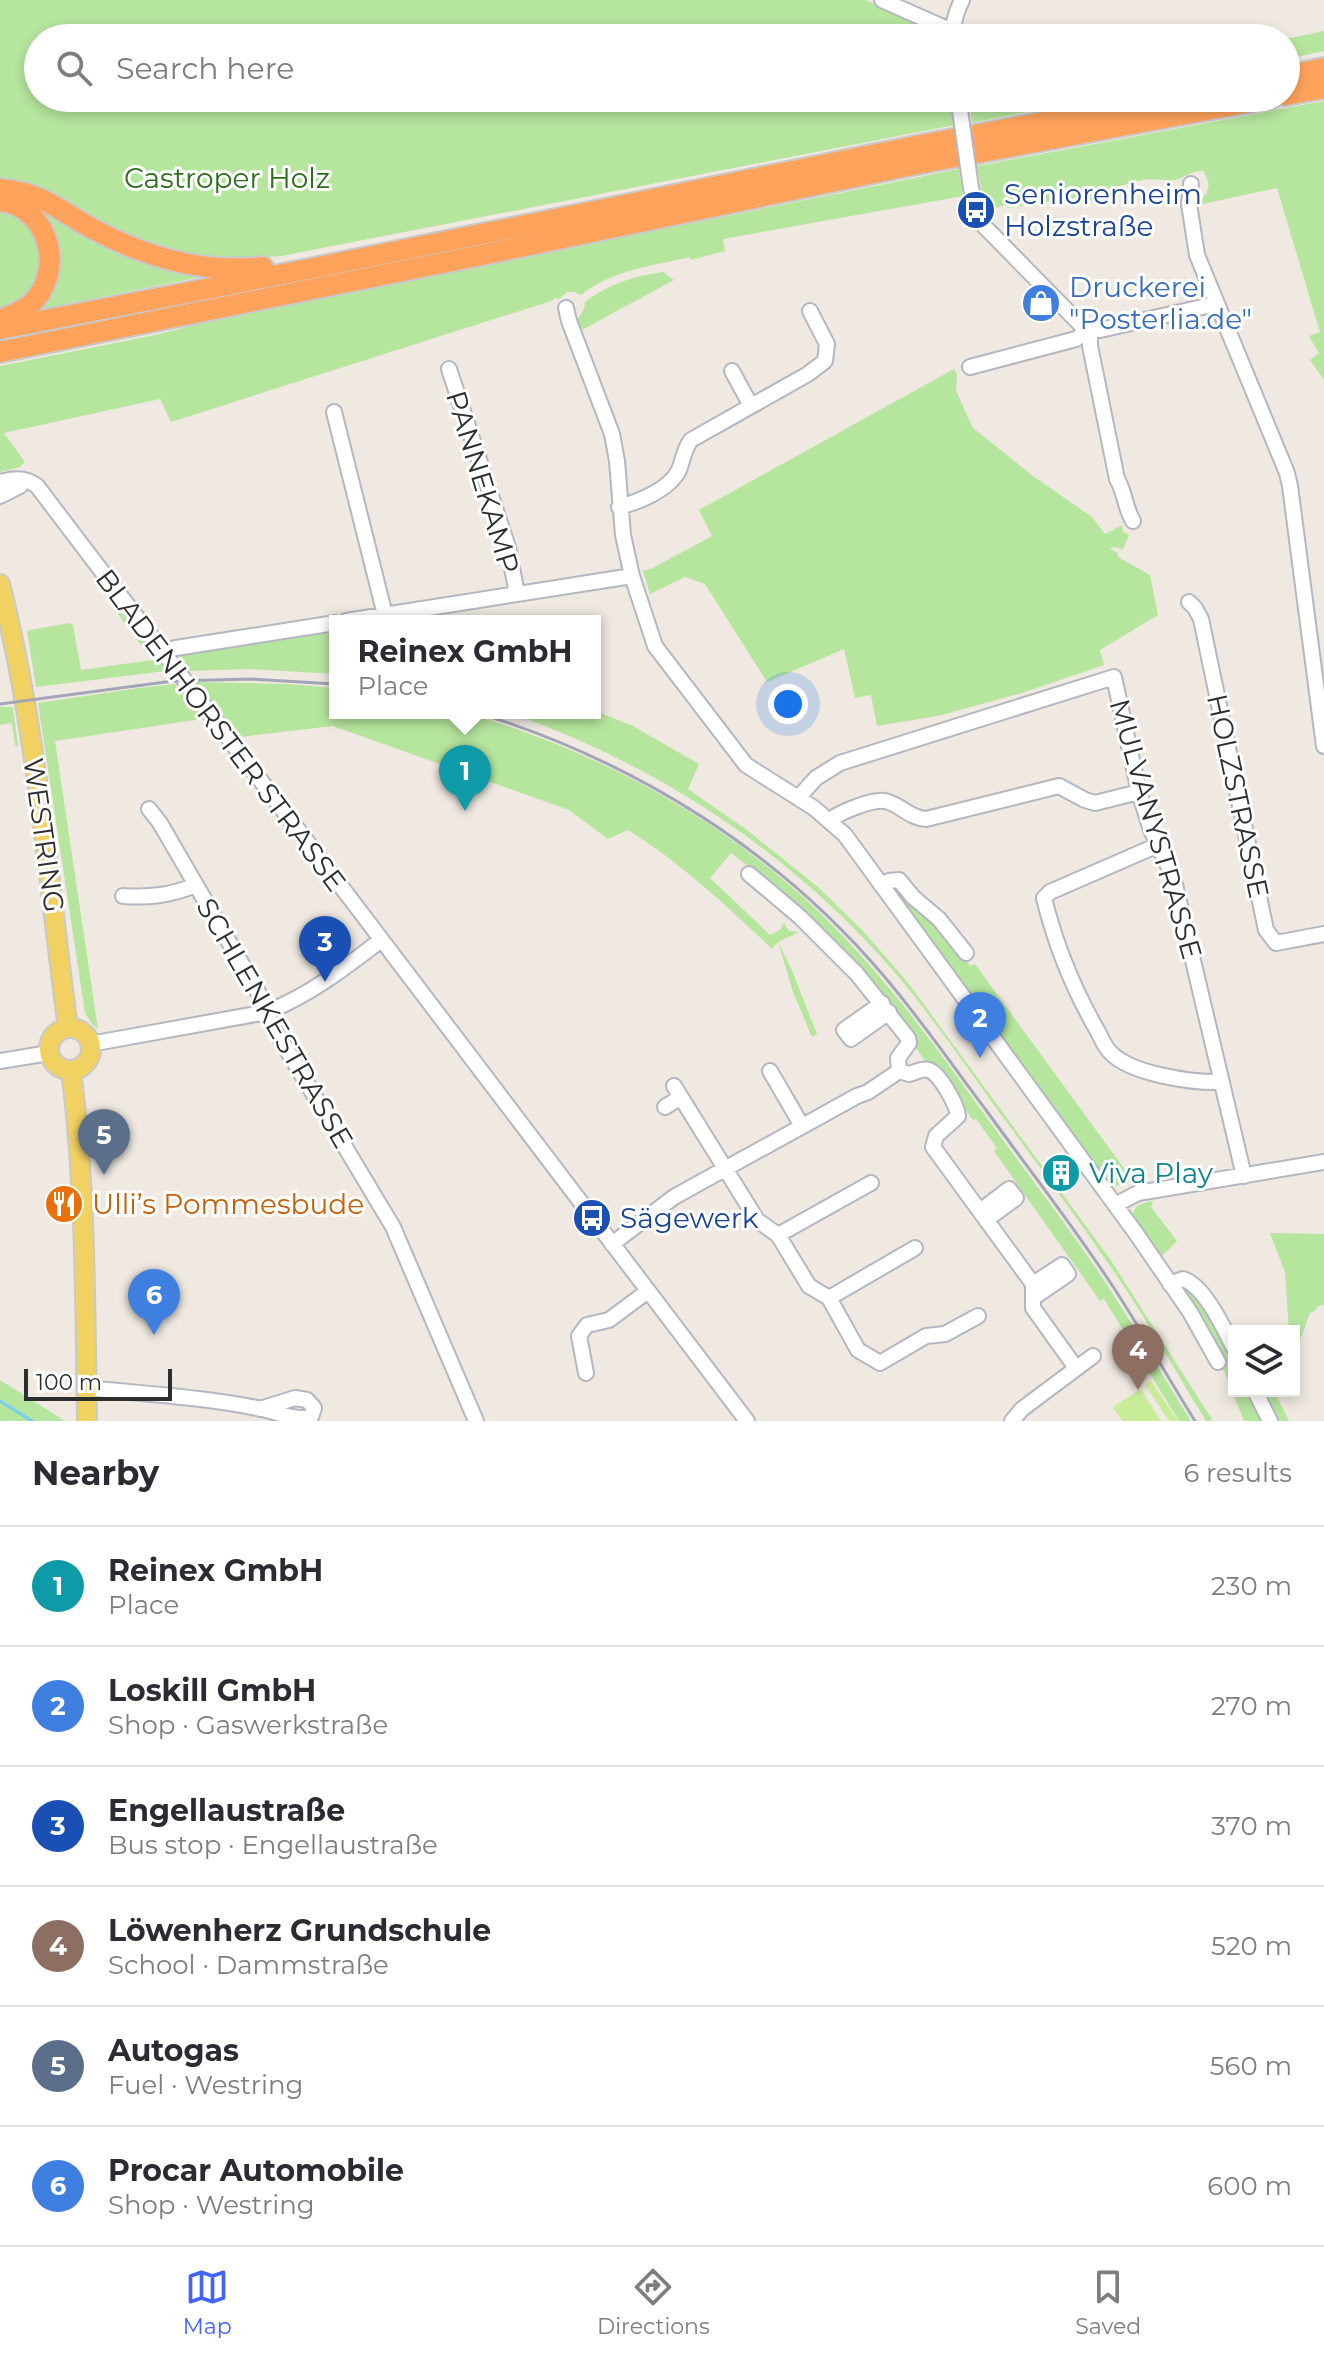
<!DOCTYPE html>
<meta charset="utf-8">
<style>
body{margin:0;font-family:Montserrat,sans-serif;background:#f2f2f3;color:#2b2b33}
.controls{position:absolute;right:24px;bottom:24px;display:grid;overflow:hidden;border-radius:0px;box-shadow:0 4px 12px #0003}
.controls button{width:72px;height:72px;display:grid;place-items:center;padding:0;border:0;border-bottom:2px solid #e1e1e2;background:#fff;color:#2b2b33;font:40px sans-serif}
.scale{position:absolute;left:24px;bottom:20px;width:148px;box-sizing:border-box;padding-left:8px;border:4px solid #2e2e2e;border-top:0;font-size:22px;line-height:28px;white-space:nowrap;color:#2e2e2e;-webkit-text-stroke:6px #fff;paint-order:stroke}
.you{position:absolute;left:788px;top:704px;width:28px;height:28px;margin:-20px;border:6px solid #fff;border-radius:50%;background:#1a73e8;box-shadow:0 0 0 12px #1a73e833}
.badge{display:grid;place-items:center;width:52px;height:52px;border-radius:50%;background:#4264fb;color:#fff;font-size:26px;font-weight:700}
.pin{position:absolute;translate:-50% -66px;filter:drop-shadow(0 2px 4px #0008)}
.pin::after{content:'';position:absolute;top:42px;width:28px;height:24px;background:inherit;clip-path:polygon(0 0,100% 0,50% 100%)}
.popup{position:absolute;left:329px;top:615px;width:272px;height:104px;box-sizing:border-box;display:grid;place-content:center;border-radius:0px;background:#fff;filter:drop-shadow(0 2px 6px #0005);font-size:26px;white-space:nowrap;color:#7c7c81}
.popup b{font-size:30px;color:#2b2b33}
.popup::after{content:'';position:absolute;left:50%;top:100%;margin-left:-16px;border:16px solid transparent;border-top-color:#fff}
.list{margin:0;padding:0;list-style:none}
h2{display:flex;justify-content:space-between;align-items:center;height:104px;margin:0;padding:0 32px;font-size:34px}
h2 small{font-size:26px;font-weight:400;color:#7c7c81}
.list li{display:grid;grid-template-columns:52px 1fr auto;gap:24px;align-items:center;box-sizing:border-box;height:120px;padding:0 32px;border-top:2px solid #e1e1e2}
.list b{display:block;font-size:30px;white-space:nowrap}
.list p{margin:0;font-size:26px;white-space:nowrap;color:#7c7c81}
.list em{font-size:26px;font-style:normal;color:#7c7c81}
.icon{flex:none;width:44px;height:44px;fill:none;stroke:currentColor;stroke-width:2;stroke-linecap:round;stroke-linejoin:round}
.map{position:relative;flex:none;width:1324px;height:1421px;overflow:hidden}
.search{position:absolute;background:#fff;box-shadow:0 4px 12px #0003;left:24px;right:24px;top:24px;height:88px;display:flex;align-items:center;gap:20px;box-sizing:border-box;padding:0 28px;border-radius:44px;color:#7c7c81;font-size:30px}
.sheet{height:824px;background:#fff}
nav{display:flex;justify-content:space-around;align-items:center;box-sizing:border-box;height:112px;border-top:2px solid #e1e1e2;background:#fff;font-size:22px;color:#7c7c81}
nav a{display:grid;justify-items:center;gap:4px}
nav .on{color:#4264fb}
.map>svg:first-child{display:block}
.green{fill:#b6e59e}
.pitch{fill:#c9ec9a}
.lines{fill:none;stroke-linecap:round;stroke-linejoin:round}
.stream{stroke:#75cff0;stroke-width:3}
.minor-casing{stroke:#b4b7c1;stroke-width:18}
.major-casing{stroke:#c9c9c9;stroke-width:22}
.highway-casing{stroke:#c9c9c9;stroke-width:24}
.minor{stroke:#fff;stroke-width:14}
.major{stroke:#f2d163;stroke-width:18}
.highway{stroke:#ffa35c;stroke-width:20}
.rail{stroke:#a3a6b8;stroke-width:3}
.minor-bridge-casing{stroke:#b4b7c1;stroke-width:18;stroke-linecap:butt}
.minor-bridge{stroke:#fff;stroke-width:14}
.labels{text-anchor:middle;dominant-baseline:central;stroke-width:6;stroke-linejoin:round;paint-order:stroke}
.park-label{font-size:28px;fill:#2c6e1b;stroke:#fff}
.transit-label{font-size:28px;fill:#164399;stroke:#fff;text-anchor:start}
.shop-label{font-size:28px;fill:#366cbe;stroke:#fff;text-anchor:start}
.street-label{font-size:28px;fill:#2e2e2e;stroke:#fff}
.culture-label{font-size:28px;fill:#0d838f;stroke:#fff;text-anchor:start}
.food-label{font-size:28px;fill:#c56008;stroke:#fff;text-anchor:start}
</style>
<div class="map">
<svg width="1324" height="1421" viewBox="0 0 1324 1421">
<rect width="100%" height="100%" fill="#efe9e1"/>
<path class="green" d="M0 0H865L945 33 946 38H38V98H952L955 125 281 256 230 260 206 259 151 246 9 181 0 179Z
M1324 31V51L1286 59V39Z
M1009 98H1095L972 123 970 106Z
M1324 101V380L1310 360 1319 353 1309 336 1320 332 1277 188 1198 205V201C1211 192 1211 184 1203 171 1189 171 1184 179 1174 180 1164 181 1153 178 1142 180 1122 183 1102 195 1084 204L1081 197 1008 208 1005 205 995 208 987 214 985 209 977 166Z
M959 169 963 196 723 239 725 251 691 260 690 257C652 266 612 270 581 295L575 292H567L559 299 555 298 551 301 171 422 160 399 4 433 25 462 20 467 0 472V366L160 334 212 320Z
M13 193 225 272 28 312 55 266Z
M0 206C6 208 13 209 18 212 41 226 50 272 32 292 23 302 12 308 0 312Z
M663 272 674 280 580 331 575 325C577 316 585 313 585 302 608 284 634 276 663 272Z
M954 369 957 374 956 391 973 428 1033 476 1092 517 1105 534 1122 525 1123 532 1129 535 1123 549 1114 547 1110 549 1118 553V557L1150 575 1158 615 1100 650 1104 665 1022 693 938 716 877 726 871 695 855 698 844 649 767 682 705 584 685 577 650 594 643 571 653 568 712 536 699 510Z
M112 606H116L166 671 36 687 27 631 31 630 70 623 73 625 81 670 152 660Z
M335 629V674L249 669 187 671 178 658 187 652Z
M198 682 288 684 335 688V713H465C611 754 752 835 854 948 905 1003 948 1064 992 1125 1026 1172 1062 1218 1095 1267 1129 1317 1159 1370 1191 1421H1179L1104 1299 1100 1301 994 1151 997 1148 976 1119 973 1120 932 1064 926 1062 915 1047V1041L751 868 731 853 710 878 770 935 780 930 784 923 789 931 799 932 778 942 791 968 817 1034 812 1037 793 992 778 942 772 949C727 906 681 863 628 830L608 839 569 810 333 726 240 737 194 683Z
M175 684 202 719 55 741 98 1029 92 1024 85 1013 38 703 139 688Z
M0 707H13L18 746H15L12 723 0 725Z
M595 711 631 725 699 764 688 789 747 830 818 887 865 933 909 984 1110 1259 1213 1421H1206C1178 1375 1151 1327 1121 1282 1084 1227 1044 1173 1005 1120 969 1071 935 1020 896 974 792 853 660 766 510 713Z
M892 883 936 920 970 966 975 964 1131 1178 1127 1184 1114 1186 1094 1165 891 886Z
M1153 1201 1151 1207 1177 1241 1162 1256 1133 1216C1134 1204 1143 1203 1153 1201Z
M1270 1233 1324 1234V1305L1318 1306 1315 1311 1310 1313 1300 1340 1294 1342V1331H1289L1285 1272Z
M1186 1285 1216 1319 1234 1356V1391H1251L1265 1421H1244L1209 1332 1183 1291Z
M0 1380 65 1421H0Z
M1261 1391H1274L1289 1421H1275Z"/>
<path class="pitch" d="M1151 1381 1178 1421H1169L1145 1385Z
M1141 1389 1161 1421H1122L1113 1407Z"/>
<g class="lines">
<path class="stream" d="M0 1401 32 1421"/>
<g class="minor-casing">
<path id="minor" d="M882 0 952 31
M953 38C952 24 956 12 962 0
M1191 184 1189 204 1197 255 1287 473 1290 486 1324 746
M971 188 977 213 985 227 1081 325 1090 329 1100 330 1216 304
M566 308 569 321 612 434 617 461 623 535 632 576 655 646 746 765 814 808 845 835 1135 1232 1190 1312 1218 1362
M1090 329V346L1117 479C1125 492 1125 508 1133 521
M970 367 1076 339 1090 329
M449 369 508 547 517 594
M732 371 751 406
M334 412 385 615
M0 482C13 478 26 477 37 486L747 1421
M0 496 20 486 23 480
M619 507C639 502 670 489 679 470 683 460 684 449 691 440L808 374 825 361 827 344 810 311
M1189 602 1195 608 1201 619 1266 930 1276 943 1324 934
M346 621 632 576
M162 652 176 648 335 623
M798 798 816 778 840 763 1114 677 1139 792 1151 830 1173 876 1244 1176
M149 809 160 823 258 992 272 1025 393 1227 476 1421
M830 820C840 812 872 799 885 801 900 804 909 818 926 819L1059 786 1085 800 1095 803 1139 792
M1158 845 1050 892 1044 898C1055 943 1074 990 1097 1030 1101 1037 1104 1046 1110 1052 1130 1074 1192 1083 1222 1082
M749 874 800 917 857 974 908 1038 909 1043 898 1058 899 1071 909 1074C916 1072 923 1068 929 1070 940 1074 957 1105 958 1116L936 1136 933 1147 1033 1284V1308L1076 1368
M881 885 889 881 899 880 913 897 939 919 966 953
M123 896C150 898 171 895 196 885
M882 1003 844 1030 851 1039 889 1012
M90 1044 267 1012C310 995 346 967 381 940
M0 1061 49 1053
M770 1071 802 1126
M674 1086 757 1220 778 1235 809 1286 829 1298 915 1248
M665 1107 681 1097
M1115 1205 1138 1193 1324 1162
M980 1211 1009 1189 1016 1198 986 1220
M778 1235 871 1183
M612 1244 674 1197 857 1096 868 1092 899 1071
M1170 1284 1183 1279C1205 1286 1224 1329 1234 1348
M829 1298 858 1350 880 1363 926 1336 945 1334 978 1316
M1033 1298 1068 1274 1062 1265 1033 1284
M586 1373 579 1336 587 1325 609 1320 648 1291
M86 1388C145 1394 204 1397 262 1409 276 1412 296 1421 311 1417L314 1408 307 1400 295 1398 260 1409
M1255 1391 1270 1421
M1012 1421 1022 1409 1093 1356"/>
</g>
<g class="major-casing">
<path id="major" d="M0 584C37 729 48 880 68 1028
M49 1049a21 21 0 1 1 42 0a21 21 0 1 1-42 0Z
M71 1070C86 1187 85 1304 87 1421"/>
</g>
<g class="highway-casing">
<path id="highway" d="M1286 76 1324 68
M1286 95 1324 88
M0 189C44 193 59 211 95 230 148 258 203 274 263 267
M0 201C6 202 13 203 18 206 53 224 60 274 33 302 25 310 12 315 1 320
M0 329 314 268 916 146 1173 98
M0 352 472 257 912 165 1271 98"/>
</g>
<use href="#minor" class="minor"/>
<use href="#major" class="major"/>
<use href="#highway" class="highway"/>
<path class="rail" d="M0 704 173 681 251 679 335 684
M478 713C634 761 777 850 883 975 920 1018 952 1065 986 1110 1027 1167 1071 1223 1110 1282 1140 1327 1166 1375 1195 1421"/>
<g class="minor-bridge-casing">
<path id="minor-bridge" d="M960 110 971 188"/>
</g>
<use href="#minor-bridge" class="minor-bridge"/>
</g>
<defs>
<g id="bus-disc" transform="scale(2)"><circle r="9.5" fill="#1a4fb4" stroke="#fff"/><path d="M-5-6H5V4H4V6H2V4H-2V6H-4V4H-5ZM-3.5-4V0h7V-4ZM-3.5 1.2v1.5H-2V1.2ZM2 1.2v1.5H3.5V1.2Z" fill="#fff"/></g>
<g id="shop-disc" transform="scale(2)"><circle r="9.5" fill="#3f7fe0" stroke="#fff"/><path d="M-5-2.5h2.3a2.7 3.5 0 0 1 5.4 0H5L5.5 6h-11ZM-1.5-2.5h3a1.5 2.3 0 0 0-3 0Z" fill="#fff"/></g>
<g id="building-disc" transform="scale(2)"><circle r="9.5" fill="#0f9aa8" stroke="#fff"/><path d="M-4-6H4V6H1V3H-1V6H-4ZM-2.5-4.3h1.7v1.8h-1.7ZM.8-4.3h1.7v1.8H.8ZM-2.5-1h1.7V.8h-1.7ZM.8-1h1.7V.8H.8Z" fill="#fff"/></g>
<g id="restaurant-disc" transform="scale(2)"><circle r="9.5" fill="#e8710a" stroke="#fff"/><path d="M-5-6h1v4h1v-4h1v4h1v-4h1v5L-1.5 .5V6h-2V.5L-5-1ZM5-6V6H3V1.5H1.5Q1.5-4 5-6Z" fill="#fff"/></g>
</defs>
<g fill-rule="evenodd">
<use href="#bus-disc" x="976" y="210"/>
<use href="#shop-disc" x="1041" y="303"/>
<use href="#building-disc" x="1061" y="1173"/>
<use href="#restaurant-disc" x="64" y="1204"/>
<use href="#bus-disc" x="592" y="1218"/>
</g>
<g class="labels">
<g class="park-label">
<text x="227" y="178">Castroper Holz</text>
</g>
<g class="transit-label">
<text x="1004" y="194">Seniorenheim<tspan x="1004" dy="32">Holzstraße</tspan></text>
<text x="620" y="1218">Sägewerk</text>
</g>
<g class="shop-label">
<text x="1069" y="287">Druckerei<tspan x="1069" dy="32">"Posterlia.de"</tspan></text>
</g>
<g class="street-label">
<text transform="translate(483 482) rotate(73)">PANNEKAMP</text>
<text transform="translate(221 730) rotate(53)">BLADENHORSTER STRASSE</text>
<text transform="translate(1238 796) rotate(78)">HOLZSTRASSE</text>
<text transform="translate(1156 829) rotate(74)">MULVANYSTRASSE</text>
<text transform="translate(44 835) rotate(82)">WESTRING</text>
<text transform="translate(275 1023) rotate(60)">SCHLENKESTRASSE</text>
</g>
<g class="culture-label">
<text x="1089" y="1173">Viva Play</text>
</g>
<g class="food-label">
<text x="92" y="1204">Ulli’s Pommesbude</text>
</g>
</g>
</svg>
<div class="controls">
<button><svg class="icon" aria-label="layers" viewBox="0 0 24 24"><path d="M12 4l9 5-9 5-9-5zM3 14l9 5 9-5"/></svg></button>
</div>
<div class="scale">100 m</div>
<div class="you"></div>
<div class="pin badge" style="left:465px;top:811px;background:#0f9aa8">1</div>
<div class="popup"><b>Reinex GmbH</b>Place</div>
<div class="pin badge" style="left:980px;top:1058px;background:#3f7fe0">2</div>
<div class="pin badge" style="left:325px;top:982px;background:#1a4fb4">3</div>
<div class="pin badge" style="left:1138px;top:1390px;background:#8d6e63">4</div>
<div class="pin badge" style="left:104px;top:1175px;background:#5c6f8a">5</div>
<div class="pin badge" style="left:154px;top:1335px;background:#3f7fe0">6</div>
<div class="search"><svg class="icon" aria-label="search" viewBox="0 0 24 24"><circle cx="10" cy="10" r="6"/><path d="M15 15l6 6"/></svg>Search here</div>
</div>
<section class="sheet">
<h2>Nearby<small>6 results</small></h2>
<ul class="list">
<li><span class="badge" style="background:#0f9aa8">1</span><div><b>Reinex GmbH</b><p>Place</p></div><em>230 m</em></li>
<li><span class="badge" style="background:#3f7fe0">2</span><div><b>Loskill GmbH</b><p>Shop · Gaswerkstraße</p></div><em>270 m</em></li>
<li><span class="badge" style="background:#1a4fb4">3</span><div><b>Engellaustraße</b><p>Bus stop · Engellaustraße</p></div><em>370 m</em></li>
<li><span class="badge" style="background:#8d6e63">4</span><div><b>Löwenherz Grundschule</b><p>School · Dammstraße</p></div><em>520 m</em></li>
<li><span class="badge" style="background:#5c6f8a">5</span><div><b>Autogas</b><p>Fuel · Westring</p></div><em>560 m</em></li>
<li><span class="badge" style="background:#3f7fe0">6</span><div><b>Procar Automobile</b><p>Shop · Westring</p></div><em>600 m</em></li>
</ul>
</section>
<nav>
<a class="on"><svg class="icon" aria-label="map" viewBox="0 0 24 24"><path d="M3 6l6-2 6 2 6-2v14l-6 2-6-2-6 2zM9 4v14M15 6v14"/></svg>Map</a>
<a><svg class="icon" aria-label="directions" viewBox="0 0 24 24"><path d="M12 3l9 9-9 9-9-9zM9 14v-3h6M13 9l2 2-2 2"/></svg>Directions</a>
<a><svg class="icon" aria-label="saved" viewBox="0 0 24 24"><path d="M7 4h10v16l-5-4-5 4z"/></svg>Saved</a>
</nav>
